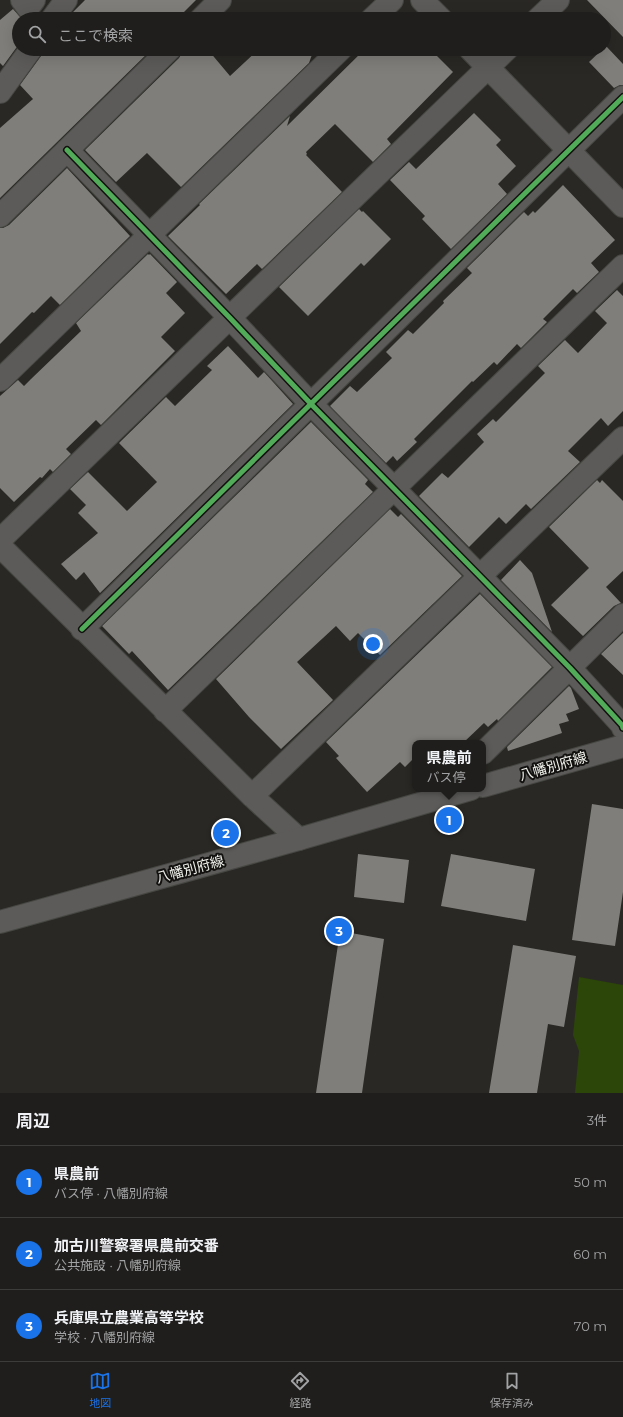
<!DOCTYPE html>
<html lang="ja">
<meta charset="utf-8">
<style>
body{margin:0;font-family:Montserrat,"Noto Sans JP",sans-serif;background:#272725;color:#f1f3f6}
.you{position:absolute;left:373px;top:644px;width:14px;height:14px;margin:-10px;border:3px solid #fff;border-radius:50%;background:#1a73e8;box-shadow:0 0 0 6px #1a73e833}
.badge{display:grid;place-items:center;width:26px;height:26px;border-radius:50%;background:#1a73e8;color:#fff;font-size:13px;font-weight:700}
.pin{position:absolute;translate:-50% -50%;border:2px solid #fff;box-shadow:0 1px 4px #0006}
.popup{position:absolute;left:412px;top:740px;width:74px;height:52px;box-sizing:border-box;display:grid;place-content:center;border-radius:8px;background:#1f1e1c;filter:drop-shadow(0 1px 3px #0005);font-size:13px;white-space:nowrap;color:#a1a2a3}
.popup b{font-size:15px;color:#f1f3f6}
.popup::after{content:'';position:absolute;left:50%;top:100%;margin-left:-8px;border:8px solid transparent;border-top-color:#1f1e1c}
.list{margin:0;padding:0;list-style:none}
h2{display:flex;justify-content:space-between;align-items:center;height:52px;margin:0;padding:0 16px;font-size:17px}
h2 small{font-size:13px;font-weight:400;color:#a1a2a3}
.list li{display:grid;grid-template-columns:26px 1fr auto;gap:12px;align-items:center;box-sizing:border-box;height:72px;padding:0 16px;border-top:1px solid #3c3c3b}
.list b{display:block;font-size:15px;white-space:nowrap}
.list p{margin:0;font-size:13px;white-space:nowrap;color:#a1a2a3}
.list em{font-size:13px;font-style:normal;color:#a1a2a3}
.icon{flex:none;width:22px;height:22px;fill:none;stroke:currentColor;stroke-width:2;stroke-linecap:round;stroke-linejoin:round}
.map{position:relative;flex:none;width:623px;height:1093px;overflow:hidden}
.search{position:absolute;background:#1f1e1c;box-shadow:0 4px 16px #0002;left:12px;right:12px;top:12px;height:44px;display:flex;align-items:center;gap:10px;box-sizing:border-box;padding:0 14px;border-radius:22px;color:#a1a2a3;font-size:15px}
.sheet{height:268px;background:#1f1e1c}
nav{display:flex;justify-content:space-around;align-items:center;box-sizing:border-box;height:56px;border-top:1px solid #3c3c3b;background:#1f1e1c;font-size:11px;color:#a1a2a3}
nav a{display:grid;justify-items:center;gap:2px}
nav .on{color:#1a73e8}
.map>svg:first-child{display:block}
.green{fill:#2c4509}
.building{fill:#7f7e7b}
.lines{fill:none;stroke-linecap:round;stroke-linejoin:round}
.minor-casing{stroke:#464643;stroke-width:24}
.secondary-casing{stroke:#464643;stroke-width:24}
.minor{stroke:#5c5b59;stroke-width:22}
.secondary{stroke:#5c5b59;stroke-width:22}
.cycleway-casing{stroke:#12110f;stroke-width:8}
.cycleway{stroke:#51ab58;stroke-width:5}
.labels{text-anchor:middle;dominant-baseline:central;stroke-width:4;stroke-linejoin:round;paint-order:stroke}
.street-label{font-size:14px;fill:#f0f0ec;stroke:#12110f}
</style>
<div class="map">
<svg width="623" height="1093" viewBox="0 0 623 1093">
<rect width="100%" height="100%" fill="#292825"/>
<path class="green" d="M579 977 623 985V1093H575L579 1051 573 1035Z"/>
<path class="building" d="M85 0H196L177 19H68L73 12Z
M587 0H623V37Z
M13 9 22 19H19V44L3 66 0 63V20Z
M606 46 623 64V85H620L614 88 589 62Z
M43 49H152L0 198V128L33 99 20 85 41 56Z
M182 49H195L202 56 209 51 230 76 259 49H314L309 63 181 187 147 153 116 182 85 150 179 58 182 53Z
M365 49H430L453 72 387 139 391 144 373 162 335 124 306 152 307 154 306 155 342 192 262 269 257 264 226 294 168 236 200 205 199 204 290 116 287 126Z
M474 113 501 140 496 145 516 166 498 184 507 194 451 249 422 219 425 216 390 180 409 162 416 169Z
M67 168 130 236 60 305 51 296 34 313 32 312 0 344V228H3L9 225Z
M563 185 615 240 591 263 599 272 577 293 573 289 543 319 547 322 521 348 517 344 497 365 494 362 473 382 472 381 414 439 417 442 397 461 393 456 386 463 330 406 350 386 357 392 392 358 386 352 408 330 413 334 444 303 443 301 472 273 467 268 468 267 524 212 528 216 533 211 535 213Z
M359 209 362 212 363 211 391 239 364 266 361 263 308 316 279 287Z
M148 254 149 255 150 254 177 282 166 293 185 313 161 337 175 351 101 425 96 420 66 449 71 454 53 472 50 469 42 478 40 477 14 502 0 488V396L18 380 24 386 31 379 81 331 76 323Z
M617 290 623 296V411L608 426 601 418 568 451 580 462 531 509 526 504 506 524 499 517 469 547 419 496 442 473 448 478 484 442 477 434 493 419 496 422 545 373 538 366 565 340 578 353 607 323 595 311Z
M228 346 258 378 264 372 293 404 100 593 84 572 76 580 61 564 98 533 78 513 86 505 70 489 88 472 127 511 157 482 119 443 166 397 175 406 212 370 207 366Z
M311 422 368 480 365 484 373 492 168 690 132 651 129 654 102 626Z
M597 480 600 483 602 480 623 501V571L606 587 621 603 614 606 583 636 551 605 589 568 549 527Z
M390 509 398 517 401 514 462 576 380 655 358 633 350 641 336 626 297 662 333 700 281 749 249 717 216 679Z
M520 560 532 573 552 632 501 580Z
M480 594 552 667 498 721 497 719 488 727 484 723 463 743H415V757L405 767 400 762 367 792 336 758 339 756 326 742Z
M623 633V675L601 654Z
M569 686 571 688 579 709 566 714 569 721 559 724 562 733 508 751 507 747Z
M592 804 623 809V892L615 946 572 940Z
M358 854 409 860 404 903 354 897Z
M451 854 535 869 526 921 441 906Z
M340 931 384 939 362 1093H316Z
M513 945 576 956 564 1027 548 1024 537 1093H489Z"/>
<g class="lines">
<g class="minor-casing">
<path id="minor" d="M22 0 28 8 34 0
M422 0 441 19
M52 19 66 0
M201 19 220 0
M372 19 392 0
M538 19 558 0
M470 49 623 206
M0 92 31 49
M67 150 230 318 311 404 570 668 622 725 623 728
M0 216 170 49
M0 380 341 49
M0 540 507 49
M0 546 252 796 299 839
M82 629 623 97
M165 711 623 266
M483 753 623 615
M252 796 623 438"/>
</g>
<g class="secondary-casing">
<path id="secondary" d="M483 786 623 746
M0 922 299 839 471 789"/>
</g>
<use href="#minor" class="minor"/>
<use href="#secondary" class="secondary"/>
<g class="cycleway-casing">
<path id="cycleway" d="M67 150 230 318 311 404 570 668 622 725 623 728
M82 629 623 97"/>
</g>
<use href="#cycleway" class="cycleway"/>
</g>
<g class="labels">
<g class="street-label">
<text transform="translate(553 766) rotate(-16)">八幡別府線</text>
<text transform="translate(190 869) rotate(-15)">八幡別府線</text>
</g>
</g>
</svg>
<div class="you"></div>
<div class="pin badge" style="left:449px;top:820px">1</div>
<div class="popup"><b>県農前</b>バス停</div>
<div class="pin badge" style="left:226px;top:833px">2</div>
<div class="pin badge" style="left:339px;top:931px">3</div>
<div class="search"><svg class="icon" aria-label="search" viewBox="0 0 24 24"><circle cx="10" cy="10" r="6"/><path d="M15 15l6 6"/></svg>ここで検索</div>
</div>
<section class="sheet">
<h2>周辺<small>3件</small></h2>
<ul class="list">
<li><span class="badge">1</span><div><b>県農前</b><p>バス停 · 八幡別府線</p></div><em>50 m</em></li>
<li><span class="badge">2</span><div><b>加古川警察署県農前交番</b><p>公共施設 · 八幡別府線</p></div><em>60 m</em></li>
<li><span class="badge">3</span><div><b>兵庫県立農業高等学校</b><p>学校 · 八幡別府線</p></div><em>70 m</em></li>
</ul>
</section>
<nav>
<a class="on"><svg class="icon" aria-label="map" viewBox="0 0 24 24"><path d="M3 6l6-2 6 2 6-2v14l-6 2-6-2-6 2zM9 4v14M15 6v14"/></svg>地図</a>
<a><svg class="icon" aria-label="directions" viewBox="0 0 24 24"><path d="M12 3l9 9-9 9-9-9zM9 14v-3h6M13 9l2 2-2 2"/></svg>経路</a>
<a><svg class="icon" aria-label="saved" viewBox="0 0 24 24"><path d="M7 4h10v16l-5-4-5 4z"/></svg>保存済み</a>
</nav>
